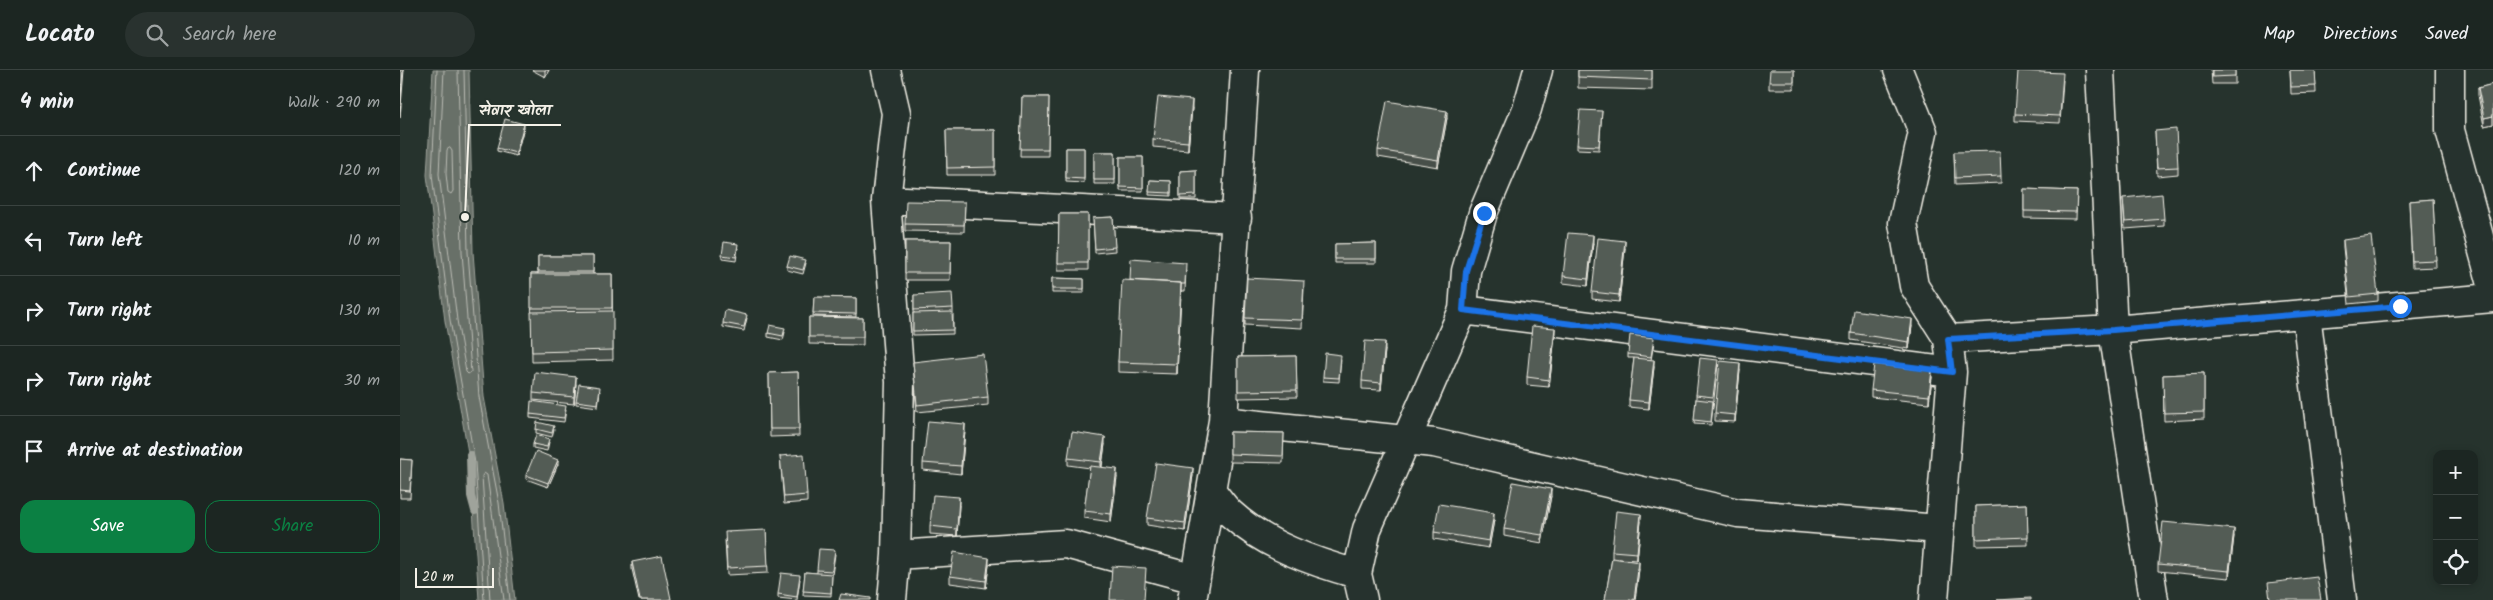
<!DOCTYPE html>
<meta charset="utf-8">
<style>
body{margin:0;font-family:Kalam,"Playpen Sans Deva",sans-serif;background:#29322f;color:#f1f3f6}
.controls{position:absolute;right:15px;bottom:15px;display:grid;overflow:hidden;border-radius:10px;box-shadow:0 2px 8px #0003}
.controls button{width:45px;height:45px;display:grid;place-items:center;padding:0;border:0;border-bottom:1px solid #3a4340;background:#1c2622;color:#f1f3f6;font:25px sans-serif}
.scale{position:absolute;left:15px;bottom:12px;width:79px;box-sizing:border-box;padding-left:5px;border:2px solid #f4f1e8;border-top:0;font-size:14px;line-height:18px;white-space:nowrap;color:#f4f1e8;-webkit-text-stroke:4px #26332d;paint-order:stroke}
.stop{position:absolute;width:15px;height:15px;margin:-11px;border:4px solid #1a73e8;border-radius:50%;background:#fff}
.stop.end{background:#1a73e8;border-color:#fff;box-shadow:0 1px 5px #0008}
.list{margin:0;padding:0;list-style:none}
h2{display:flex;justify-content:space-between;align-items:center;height:65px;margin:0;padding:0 20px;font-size:21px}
h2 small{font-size:16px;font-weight:400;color:#a0a5a5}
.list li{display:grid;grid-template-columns:32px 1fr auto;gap:15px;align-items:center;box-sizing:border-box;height:70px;padding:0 20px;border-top:1px solid #3a4340}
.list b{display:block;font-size:19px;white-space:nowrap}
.list em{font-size:16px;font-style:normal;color:#a0a5a5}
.actions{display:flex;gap:10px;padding:15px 20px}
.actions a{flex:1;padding:11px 0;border:1px solid #0b8043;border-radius:15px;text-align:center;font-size:18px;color:#0b8043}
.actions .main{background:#0b8043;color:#fff}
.icon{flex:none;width:28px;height:28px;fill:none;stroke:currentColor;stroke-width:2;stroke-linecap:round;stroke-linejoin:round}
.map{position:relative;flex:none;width:2093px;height:530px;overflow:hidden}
header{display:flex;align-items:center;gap:30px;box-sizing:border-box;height:70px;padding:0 25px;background:#1c2622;border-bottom:1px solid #3a4340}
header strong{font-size:24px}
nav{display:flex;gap:28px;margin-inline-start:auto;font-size:18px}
.search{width:350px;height:45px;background:#29322f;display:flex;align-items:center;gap:12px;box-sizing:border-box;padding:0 18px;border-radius:28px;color:#a0a5a5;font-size:19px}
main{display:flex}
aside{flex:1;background:#1c2622}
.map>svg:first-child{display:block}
.water{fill:#676f68;stroke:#9fa39b}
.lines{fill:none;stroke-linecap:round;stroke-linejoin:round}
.shore{stroke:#bcbdb5;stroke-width:1}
.stream{stroke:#9fa39b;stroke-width:8}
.minor-casing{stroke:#f4f1e8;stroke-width:31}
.minor{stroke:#26332d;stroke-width:28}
.wall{fill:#474f49;stroke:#f4f1e8}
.shaded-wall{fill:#39403c;stroke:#f4f1e8}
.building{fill:#525c55;stroke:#f4f1e8}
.route{stroke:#1a73e8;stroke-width:6}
.leader{fill:none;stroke:#f4f1e8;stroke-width:2}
.callout-dot{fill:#f4f1e8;stroke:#26332d;stroke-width:2}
.callout-label{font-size:15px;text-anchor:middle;font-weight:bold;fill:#f4f1e8;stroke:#26332d;stroke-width:4;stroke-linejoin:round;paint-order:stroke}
</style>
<header>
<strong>Locato</strong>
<div class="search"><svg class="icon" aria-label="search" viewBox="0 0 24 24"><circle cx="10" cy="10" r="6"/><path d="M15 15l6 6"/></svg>Search here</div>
<nav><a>Map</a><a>Directions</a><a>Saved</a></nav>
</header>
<main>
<aside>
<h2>4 min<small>Walk · 290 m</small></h2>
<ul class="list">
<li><svg class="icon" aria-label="ahead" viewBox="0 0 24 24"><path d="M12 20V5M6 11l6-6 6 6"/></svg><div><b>Continue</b></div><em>120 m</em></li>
<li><svg class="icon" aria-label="left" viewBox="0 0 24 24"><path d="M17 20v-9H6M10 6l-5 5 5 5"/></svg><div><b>Turn left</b></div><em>10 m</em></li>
<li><svg class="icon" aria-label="right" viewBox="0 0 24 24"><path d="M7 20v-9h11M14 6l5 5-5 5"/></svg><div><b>Turn right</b></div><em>130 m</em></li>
<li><svg class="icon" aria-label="right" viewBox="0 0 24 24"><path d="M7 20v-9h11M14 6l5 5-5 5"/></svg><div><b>Turn right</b></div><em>30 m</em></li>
<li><svg class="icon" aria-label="arrive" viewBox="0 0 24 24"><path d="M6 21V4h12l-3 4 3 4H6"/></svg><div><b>Arrive at destination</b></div></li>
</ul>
<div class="actions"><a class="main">Save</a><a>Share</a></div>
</aside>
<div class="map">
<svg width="2093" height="530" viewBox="0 0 2093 530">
<rect width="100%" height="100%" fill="#26332d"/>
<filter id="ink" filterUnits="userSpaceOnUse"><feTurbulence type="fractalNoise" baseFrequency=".02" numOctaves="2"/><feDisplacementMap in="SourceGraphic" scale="10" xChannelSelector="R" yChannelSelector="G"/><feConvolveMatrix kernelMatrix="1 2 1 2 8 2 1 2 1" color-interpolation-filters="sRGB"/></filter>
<g filter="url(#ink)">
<path class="water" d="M33 0H69L73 182 84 327 104 433 115 530H79L70 394 45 251 27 105Z"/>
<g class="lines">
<path class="shore" d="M37 0 32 105 50 250 75 393 84 530
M44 0 39 104 57 250 66 302 68 304 71 302 62 182 58 0
M64 0 68 182 79 327 99 433 110 530
M50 78 52 81 53 121 51 124 48 122 46 104 47 80Z
M90 530 82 406 84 403 87 405 104 530"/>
<path class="stream" d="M70 385 71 426 75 441"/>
<g class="minor-casing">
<path id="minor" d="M486 0 496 43 486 130 500 312 496 485 492 530
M1498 0 1523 62 1503 153 1514 216 1548 269 1552 302 1534 530
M1700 0 1713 260 1754 530
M2050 0V60L2093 218
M486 130 837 148
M1063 240 1552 302
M1906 244 1942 530
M1548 269 1713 260 2093 228
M823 351 1034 373 1338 443 1539 459
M811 420C817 427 823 437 831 444 865 475 913 492 957 504
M496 485 666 474 795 509
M792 530 823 351 845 0
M963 530 957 504 967 459 1063 240 1066 201 1083 143 1127 39 1138 0"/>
</g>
<use href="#minor" class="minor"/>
</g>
<path class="wall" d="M132 0H149L145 7Z
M1178 0H1252V20L1178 18Z
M1394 0V19H1369V12Z
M1811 0H1835V14H1812Z
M1890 0H1915L1916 23 1891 24Z
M1663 10 1660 53 1615 51V44Z
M2093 14V54L2084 56 2078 25V18Z
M622 27H649L648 86H620Z
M792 38 788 80 753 77V69Z
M1202 41 1199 80 1177 79V75Z
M1047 48 1038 97 978 87V80Z
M124 57 116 86 97 81V78Z
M546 60H595V105H547Z
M1755 61 1778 97V104L1757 106Z
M666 78H684V113L666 112Z
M694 82H715V114H694Z
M1554 82 1601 106V113L1555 115Z
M720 87H743V121H720Z
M796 100V129H780V101Z
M750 110 771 111V126L749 125Z
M1624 119 1677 121 1676 149 1624 148Z
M1723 128 1764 149V156L1725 159Z
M2033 129 2036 197 2012 198 2009 131Z
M565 132 564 162 505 161V154Z
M659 144H688V200H658Z
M713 147 715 181 695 183 693 148Z
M1943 170 1978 224V231L1949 234 1943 177Z
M505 171H551L550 210H505Z
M976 173V193H935V174Z
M1193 173 1188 216 1163 213V206Z
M338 178 336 191 322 189V185Z
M1225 178 1219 232 1192 229V222Z
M138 186H193V204H212L213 290 132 292 131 204H138Z
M406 193 403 204 387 200V196Z
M786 200 785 221H781L777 304 718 302V292L730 210Z
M652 208 684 209V223H652Z
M904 218 902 258 845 255V248Z
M514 225 553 238V264L513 265V243H514Z
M414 227 456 228V247L413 246Z
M409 247 463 248V275L409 274Z
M347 248 344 261 323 257V253Z
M1512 256 1509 279 1451 270V263Z
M385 262 383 270 368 267V263Z
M1155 266 1149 317 1127 315V307Z
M1254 272 1251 290 1254 297 1249 339 1229 337V330L1234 288H1228V284Z
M985 280 981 320 962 319V311Z
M896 286 897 327 838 328V287Z
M941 289 939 312 923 311V307Z
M513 292 588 327V335L517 342Z
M1318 294 1311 355 1294 354 1296 329V325Z
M1340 300 1335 352 1315 351V343Z
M398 302 399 366 370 367 369 303Z
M1804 303V349L1764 351 1763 305Z
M1532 307 1529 333 1471 327V320Z
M176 314 174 334 133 330V323Z
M200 321 198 337 176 334V331Z
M166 340 164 352 130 348V344Z
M136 359H154L152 367 136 363Z
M565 361 561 404 523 400V393Z
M830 362 884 363 883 393 830 392Z
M149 372 147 381 133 378V374Z
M705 374 702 397 717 407 711 452 684 448V441L690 398 668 395V388Z
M380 386 407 425V432L384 434Z
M0 389 12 390 10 428H0Z
M158 394 148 417 126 409V405Z
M793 405 785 461 747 455V448Z
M1151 426 1142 473 1104 466V459Z
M1627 434 1628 475 1576 476V436Z
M559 435 557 466 530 464V456Z
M1094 450 1089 478 1034 469V462Z
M1241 451 1237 490 1219 489 1239 499 1235 530H1205L1212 488V481Z
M366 460 368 503 327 505 325 469Z
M1834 466 1829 508 1758 501V494Z
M435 484 432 505 431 526 403 525 405 502 417 503V500Z
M232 492 271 530H239L232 499Z
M589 495 586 518 550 513V506Z
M400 509 397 530 378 528V524Z"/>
<path class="shaded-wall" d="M3 0H4L0 48V41Z
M145 0H149L145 7Z
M792 30V38L788 80V72Z
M1047 41V48L1038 97V90Z
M2093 46V54L2084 56V48Z
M124 54V57L116 86V83Z
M1193 165V173L1188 216V209Z
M1225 171V178L1219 232V225Z
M781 213V223L777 304V294Z
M1512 249V256L1509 279V272Z
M1155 258V266L1149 317V310Z
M985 272V280L981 320V313Z
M1254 290V297L1249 339V332Z
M1340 293V300L1335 352V345Z
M1532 300V307L1529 333V326Z
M176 307V314L174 334V327Z
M565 354V361L561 404V396Z
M705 367V374L701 400V392Z
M158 390V394L148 417V413Z
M793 398V405L785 461V453Z
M717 399V407L711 452V444Z
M1151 419V426L1142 473V465Z
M559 427V435L557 466V459Z
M1094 443V450L1089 478V471Z
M1241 444V451L1237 490V483Z
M1834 459V466L1829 508V501Z
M589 488V495L586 518V511Z
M1239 492V499L1235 530H1234Z"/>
<path class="building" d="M0 0H3L0 41Z
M1178 0H1252V10L1178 7Z
M1370 0H1394V12H1369Z
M1812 0H1835V6L1812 7Z
M1890 0H1915L1916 16 1891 17Z
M1618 1 1663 3 1660 46 1615 44Z
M2093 14V46L2084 48 2078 18Z
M622 27H649L648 79H620Z
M758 27 792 30 788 72 753 69Z
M987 31 1047 41 1038 90 978 80Z
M1180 40 1202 41 1199 76 1177 75Z
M105 49 124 54 116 83 97 78Z
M1776 59 1778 97 1757 98 1755 61Z
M546 60H595V97L547 98Z
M666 78H684V109L666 108Z
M1600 81 1601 106 1555 108 1554 82Z
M694 82H715V110H694Z
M720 87H743V118L720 117Z
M796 100V125L780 126V101Z
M750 110 771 111V123L749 122Z
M1624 119 1677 121 1676 142 1624 141Z
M1762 124 1764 149 1725 152 1723 128Z
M2033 129 2036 190 2012 191 2009 131Z
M506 131 565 132 564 155 505 154Z
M659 144H688V193H658Z
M713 147 715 177 695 179 693 148Z
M1168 163 1193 165 1188 209 1163 206Z
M1971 166 1978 224 1949 227 1943 170Z
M1198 168 1225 171 1219 225 1192 222Z
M505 171H551L550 203H505Z
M324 172 338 174 336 187 322 185Z
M976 173V189H935V174Z
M138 186H193V202H138Z
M390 186 406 190 403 200 387 196Z
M731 189 786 193 785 214H781V213L730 210Z
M131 204H212V238H131Z
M652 208 684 209V219H652Z
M847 208 904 211 902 250 845 248Z
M722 210 781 213 777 294 718 292Z
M552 223 553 238 514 240V225Z
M414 227 456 228V244L413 243Z
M325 240 347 245 344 257 323 253Z
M1454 240 1512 249 1509 272 1451 263Z
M213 241V280L132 282 131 242Z
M552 242 553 260 513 261V243Z
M409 247 463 248V267H409Z
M370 255 385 258 383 266 368 263Z
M1132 256 1155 258 1149 310 1127 307Z
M1230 265 1254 268 1251 287 1228 284Z
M965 271 985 272 981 313 962 311Z
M925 283 941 285 939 308 923 307Z
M583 284 588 327 517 335 513 292Z
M896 286 897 320 838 321V287Z
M1234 288 1254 290 1249 332 1229 330Z
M1300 288 1318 290 1313 327 1296 325Z
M1320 291 1340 293 1335 345 1315 343Z
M1474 294 1532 300 1529 326 1471 320Z
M135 302 176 307 174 327 133 323Z
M398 302 399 359H370L369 303Z
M1804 303V342L1764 343 1763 305Z
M179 314 200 317 198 334 176 331Z
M1296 329 1313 331 1311 352 1294 350Z
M131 331 166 336 164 348 130 344Z
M528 351 565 354 561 396 523 393Z
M137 352 154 356 152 363 136 359Z
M672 362 705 367 701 392 668 388Z
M830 362 884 363 883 386 830 384Z
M136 365 149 369 147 377 133 374Z
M136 381 158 390 148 413 126 405Z
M404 384 407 425 384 427 380 386Z
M0 389 12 390 10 421 0 420Z
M756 393 793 398 785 453 747 448Z
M690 396 717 399 711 444 684 441Z
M1113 412 1151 419 1142 465 1104 459Z
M533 425 559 427 557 459 530 456Z
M1039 434 1094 443 1089 471 1034 462Z
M1627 434 1628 467 1576 469V436Z
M1216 441 1241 444 1237 483 1212 481Z
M1763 452 1834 459 1829 501 1758 494Z
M366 460 368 496 327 498 325 462Z
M419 479 435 480 432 501 417 500Z
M554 482 589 488 586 511 550 506Z
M262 486 271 529 267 530H240L232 492Z
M1212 488 1239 492 1234 530H1205Z
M712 496 746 498 744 530H710Z
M405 502 432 504 431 523 403 521Z
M381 503 400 505 397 527 378 524Z
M1917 507 1921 530H1870L1868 513Z
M441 524 471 528V530H439Z
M1631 528V530H1597Z"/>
</g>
<g class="lines" filter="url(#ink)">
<path class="route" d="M1084 143 1066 201 1063 240 1552 302 1548 269 1713 260 2000 236"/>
</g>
<path class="leader" d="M65 147L69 55H161"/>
<circle class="callout-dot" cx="65" cy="147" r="5"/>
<g class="callout-label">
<text x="115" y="45">सेवार खोला</text>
</g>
</svg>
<div class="controls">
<button>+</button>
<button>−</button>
<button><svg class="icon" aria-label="locate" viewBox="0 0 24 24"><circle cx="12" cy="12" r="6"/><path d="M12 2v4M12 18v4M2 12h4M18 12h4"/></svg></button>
</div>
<div class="scale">20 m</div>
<div class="stop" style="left:2000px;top:236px"></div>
<div class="stop end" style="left:1084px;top:143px"></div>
</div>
</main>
